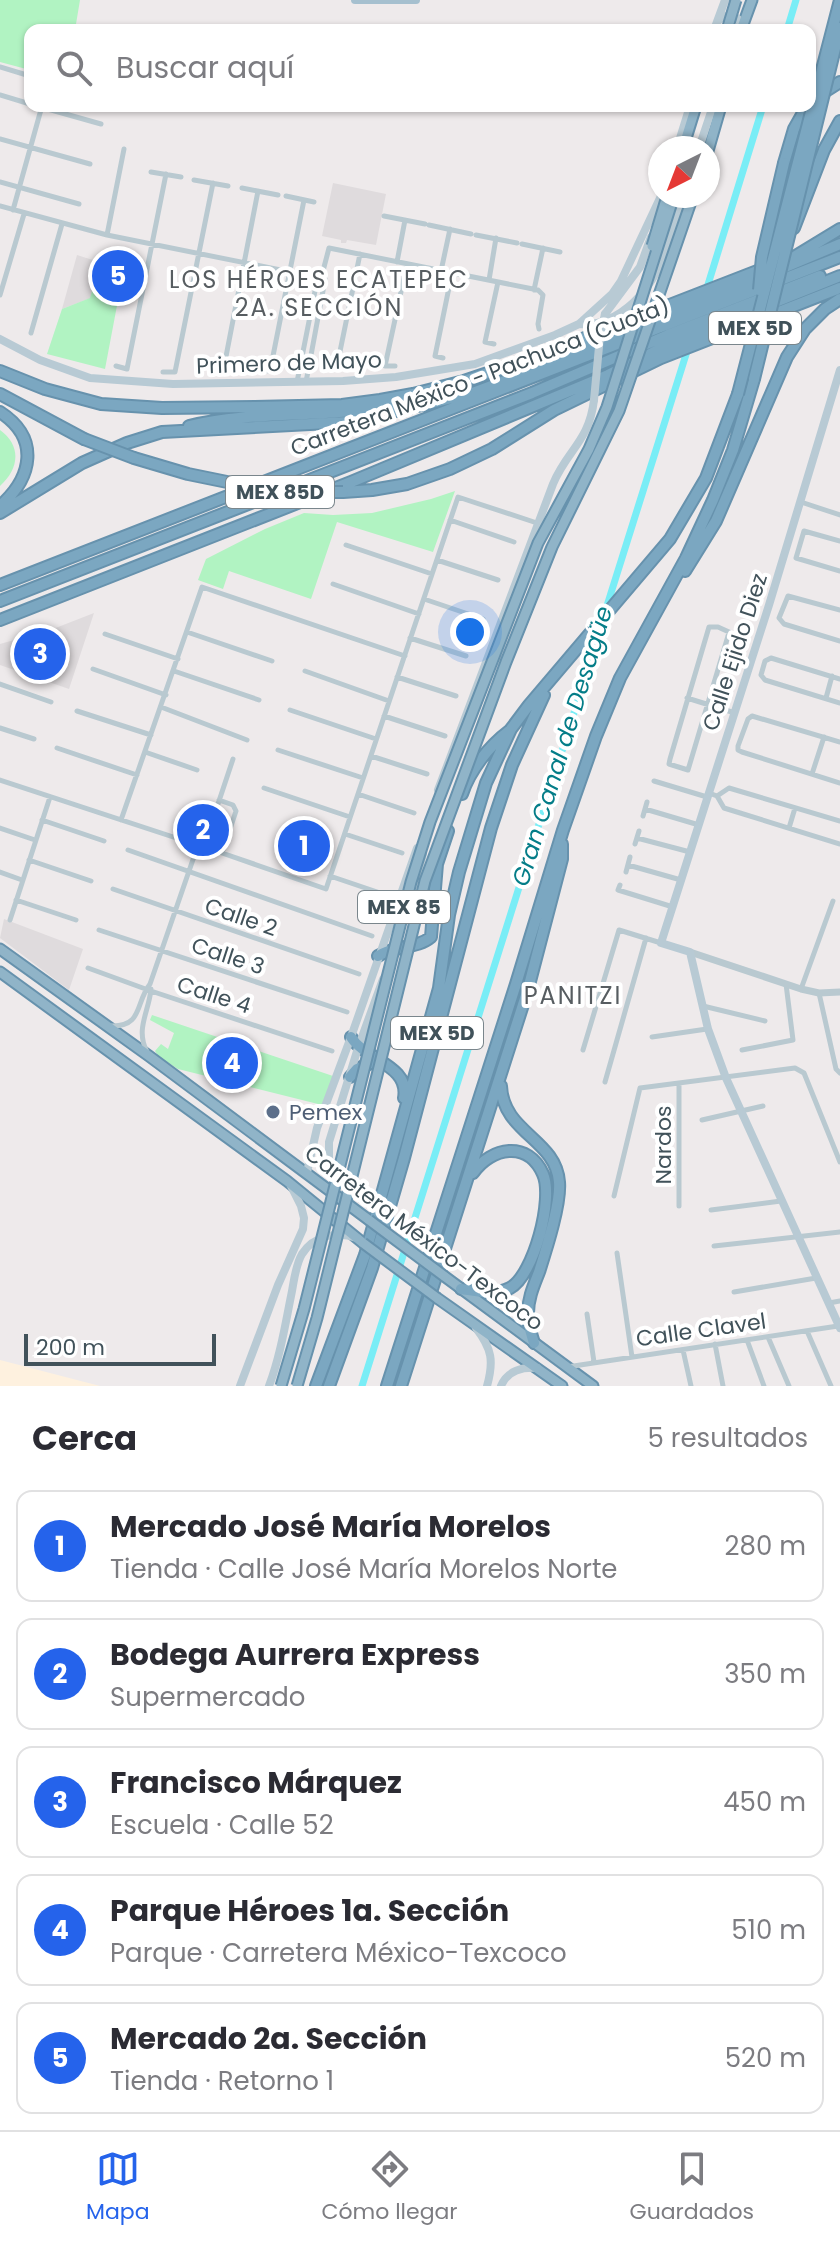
<!DOCTYPE html>
<html lang="es">
<meta charset="utf-8">
<style>
body{margin:0;font-family:Poppins,sans-serif;background:#f7f7f7;color:#2b2b33}
.compass{position:absolute;left:648px;top:136px;width:72px;height:72px;border-radius:50%;background:#fff;box-shadow:0 2px 6px #0004;rotate:222deg}
.scale{position:absolute;left:24px;bottom:20px;width:192px;box-sizing:border-box;padding-left:8px;border:4px solid #41525a;border-top:0;font-size:22px;line-height:28px;white-space:nowrap;color:#41525a;-webkit-text-stroke:6px #fff;paint-order:stroke}
.you{position:absolute;left:470px;top:632px;width:28px;height:28px;margin:-20px;border:6px solid #fff;border-radius:50%;background:#1a73e8;box-shadow:0 0 0 12px #1a73e833}
.badge{display:grid;place-items:center;width:52px;height:52px;border-radius:50%;background:#2563eb;color:#fff;font-size:26px;font-weight:700}
.pin{position:absolute;translate:-50% -50%;border:4px solid #fff;box-shadow:0 2px 8px #0006}
.list{margin:0;padding:0;list-style:none}
h2{display:flex;justify-content:space-between;align-items:center;height:104px;margin:0;padding:0 32px;font-size:34px}
h2 small{font-size:26px;font-weight:400;color:#7c7c81}
.list li{display:grid;grid-template-columns:52px 1fr auto;gap:24px;align-items:center;box-sizing:border-box;height:112px;margin:0 16px 16px;padding:0 16px;border:2px solid #e1e1e2;border-radius:16px}
.list b{display:block;font-size:30px;white-space:nowrap}
.list p{margin:0;font-size:26px;white-space:nowrap;color:#7c7c81}
.list em{font-size:26px;font-style:normal;color:#7c7c81}
.icon{flex:none;width:44px;height:44px;fill:none;stroke:currentColor;stroke-width:2;stroke-linecap:round;stroke-linejoin:round}
.map{position:relative;flex:none;width:840px;height:1386px;overflow:hidden}
.search{position:absolute;background:#fff;box-shadow:0 2px 6px #0004;left:24px;right:24px;top:24px;height:88px;display:flex;align-items:center;gap:20px;box-sizing:border-box;padding:0 28px;border-radius:16px;color:#7c7c81;font-size:30px}
.sheet{height:744px;background:#fff}
nav{display:flex;justify-content:space-around;align-items:center;box-sizing:border-box;height:112px;border-top:2px solid #e1e1e2;background:#fff;font-size:22px;color:#7c7c81}
nav a{display:grid;justify-items:center;gap:4px}
nav .on{color:#2563eb}
.map>svg:first-child{display:block}
.commercial{fill:#fef1df}
.education{fill:#dfdbdd}
.green{fill:#b1f3c2}
.lines{fill:none;stroke-linecap:round;stroke-linejoin:round}
.canal{stroke:#79edf6;stroke-width:7}
.trunk-casing{stroke:#6792ad;stroke-width:13}
.motorway-casing{stroke:#6792ad;stroke-width:14}
.minor{stroke:#b9c9d0;stroke-width:5}
.tertiary{stroke:#b9c9d0;stroke-width:7}
.secondary{stroke:#b8cad4;stroke-width:8}
.primary{stroke:#a6c0cf;stroke-width:8}
.trunk{stroke:#90b4c8;stroke-width:9}
.motorway{stroke:#7ba7c1;stroke-width:10}
.trunk-bridge-casing{stroke:#6792ad;stroke-width:13;stroke-linecap:butt}
.motorway-bridge-casing{stroke:#6792ad;stroke-width:14;stroke-linecap:butt}
.secondary-bridge{stroke:#b8cad4;stroke-width:8}
.trunk-bridge{stroke:#90b4c8;stroke-width:9}
.motorway-bridge{stroke:#7ba7c1;stroke-width:10}
.service-dot{fill:#5c6f8a;stroke:#fff;stroke-width:3}
.labels{text-anchor:middle;dominant-baseline:central;stroke-width:8;stroke-linejoin:round;paint-order:stroke}
.shield{fill:#fff;stroke:#7a868c;stroke-width:2}
.shield-label{font-size:20px;font-weight:bold;fill:#41525a}
.street-label{font-size:22px;fill:#41525a;stroke:#fff}
.service-label{font-size:22px;fill:#4e5e75;stroke:#fff;text-anchor:start}
.neighbourhood-label{font-size:24px;letter-spacing:2px;fill:#575d61;stroke:#fff}
.water-label{font-size:24px;font-style:italic;fill:#047d88;stroke:#fff}
</style>
<div class="map">
<svg width="840" height="1386" viewBox="0 0 840 1386">
<rect width="100%" height="100%" fill="#eeeaeb"/>
<path class="commercial" d="M0 1360 100 1386H0Z"/>
<path class="education" d="M333 183 386 194 376 245 347 240 346 243H341V240L322 236Z
M77 255 99 262 91 298 62 309Z
M94 613 69 689 0 665V644L53 629Z
M4 919 83 949 69 990 0 938Z"/>
<path class="green" d="M0 0H80L76 24 102 30H30V70L0 62Z
M93 288 119 295 105 369 47 354 62 309 90 298Z
M0 430C22 446 19 469 0 486Z
M455 491 433 552 337 522 311 599 229 571 223 589 198 580 206 559 265 529 304 513 333 515 372 513 431 499Z
M152 1015 333 1076 322 1105 178 1069 159 1057 155 1051 161 1044 168 1049 174 1033 150 1020Z"/>
<g class="lines">
<path class="canal" d="M787 30 796 0
M706 291 763 106
M605 612 689 345
M362 1386 602 624"/>
<g class="trunk-casing">
<path id="trunk" d="M741 30 752 0
M683 148 696 106
M708 151 721 106
M0 949 149 1056 369 1220
M0 972 287 1181 363 1243
M444 1276 593 1386
M437 1298 562 1386"/>
</g>
<g class="motorway-casing">
<path id="motorway" d="M821 94 840 82
M784 163 794 129 807 106
M794 228 824 150 840 121
M794 257 840 229
M0 371 45 389 101 404 162 408 255 407 342 405 380 400 413 394 464 381 541 355 765 268
M0 394 84 439
M0 412C40 438 33 477 0 506
M189 426C255 410 324 419 392 405
M134 458 188 474 232 483
M343 492 372 490 407 484 450 469 492 449 554 410 661 358 840 288
M0 513 82 463 127 443 162 432 348 422 470 394 529 372 611 336 719 295 840 244
M685 571 716 521 787 357 805 329 825 309 840 299
M0 585 840 257
M0 601 532 393 668 335 820 276
M0 620 351 482 608 375 664 347 840 276
M462 794C470 770 489 746 509 731
M378 956C395 945 417 949 431 937L437 864 448 831
M351 1037C365 1060 410 1065 404 1098
M350 1077 357 1069 371 1063
M501 1086C503 1133 556 1139 559 1182 561 1204 546 1250 539 1272 534 1285 528 1298 528 1313 527 1323 531 1333 534 1343
M461 1289C476 1291 495 1296 510 1288 534 1275 554 1198 543 1174 528 1140 491 1147 473 1173
M316 1386 365 1255 439 988 449 915 459 872 486 783 511 729 529 705 670 539 706 478 738 394
M329 1386 372 1268 404 1158 491 828 512 765 544 695
M387 1386 516 984 563 830 596 736 620 678 686 558 713 500 733 450 754 379
M401 1386 528 989 562 859V844"/>
</g>
<path class="minor" d="M0 67 30 76
M0 95 30 104
M37 106 101 124
M0 139 90 164
M151 172 181 177
M194 180 228 186
M0 182 79 204
M242 188 278 195
M286 196 314 202
M0 206 107 235 325 279
M13 210 42 106
M384 216 425 224
M429 225 471 234
M107 235 124 149
M476 235 517 243
M522 244 560 252
M397 262 405 220
M441 271 450 229
M489 280 496 238
M534 290 543 248
M0 295 24 214
M31 333 62 224
M494 344 485 342 498 282
M443 358 435 356 452 273
M116 366 127 369 166 174
M395 366H385L407 264
M346 368 337 366 360 254
M259 370 270 371 304 200
M163 372H175L213 183
M210 372H223L258 191
M297 382 316 286 323 271 329 248 538 290 543 295 538 324 539 329
M306 382 325 280
M801 502 840 515
M450 520 514 542
M840 541 804 531 796 558 840 571
M346 545 432 574
M437 560 498 580
M333 584 419 614
M424 599 483 619
M840 610 788 596 779 618 784 624 840 641
M709 627H718L729 632 728 636 688 770 669 764 670 759Z
M187 632 272 661
M105 634 178 659
M410 638 466 656
M93 669 166 695
M174 671 259 700
M305 671 389 701
M397 677 456 696
M840 679 771 658 765 661 761 675 765 680 840 703
M0 684 51 702
M687 698 735 713
M826 698 832 676
M161 707 247 740
M290 710 376 739
M77 711 151 735
M384 716 445 736
M0 728 34 739
M840 742 752 716 748 719 738 746V750L742 752 840 783
M57 748 137 775
M278 750 363 778
M145 752 197 770
M371 756 427 774
M812 774 824 737
M0 780 222 853 326 889 458 497 537 523
M654 781 707 797
M264 788 350 817
M709 793 717 796 724 808 840 844
M358 794 414 813
M717 796 729 788 840 821
M219 800 233 805 236 811 222 853
M645 809 699 825
M215 813 233 759
M643 816 647 802
M42 820 104 841
M121 820 202 587 405 656
M0 828 35 840
M789 828 795 808
M345 834 402 853
M637 838 690 852
M635 844 639 831
M128 850 372 936
M29 860 91 881
M628 865 681 880
M0 872 22 880
M626 872 630 857
M330 876 392 897 386 914
M620 885 618 890 673 907
M113 889 359 974
M16 900 76 920
M10 920 50 797
M99 930 347 1012
M88 968 151 991 332 1051
M801 989 833 901
M819 993 836 1069 840 1073
M703 1006 765 1021
M111 1026C143 1027 135 1003 150 984L198 845
M652 1037 707 1029
M583 1050 619 930 661 943
M742 1050 793 1040 786 984
M147 1052C135 1029 149 1012 151 989
M605 1082 646 938
M679 1084V1206
M702 1120 763 1106
M614 1196 640 1088 795 1068 804 1073 840 1162
M711 1210 781 1201
M714 1246 840 1232
M617 1253 632 1357
M734 1292 816 1278
M829 1303 840 1301
M587 1314 594 1362
M807 1331 831 1386
M768 1337 789 1386
M747 1340 764 1386
M715 1344 723 1386
M683 1350 691 1386
M567 1367 838 1326"/>
<path class="tertiary" d="M690 952 801 989 819 993 840 992"/>
<path class="secondary" d="M717 22C726 12 739 14 742 27
M714 30 725 0
M677 148 690 106
M699 148 713 106
M605 314 640 267 651 237
M579 324C593 325 602 323 615 316 659 291 670 241 684 196
M0 339 40 360 90 378 173 384 343 381 396 377 475 364 555 335 579 324 612 294 621 281 661 196
M840 370 769 605 661 943 690 952 708 1029 726 1078 840 1328
M438 790 553 484C567 450 589 442 594 400
M412 894 423 854
M307 1172 317 1128 351 1037 417 848
M335 1184 329 1167V1142L358 1048 383 979
M476 1328C492 1349 494 1361 487 1386
M240 1386 278 1285 303 1229 304 1218 301 1206 291 1186
M269 1386C280 1357 285 1326 291 1296 294 1282 295 1266 302 1254 314 1235 337 1231 357 1238
M501 1386C507 1371 522 1367 537 1368"/>
<path class="primary" d="M355 0H416"/>
<use href="#trunk" class="trunk"/>
<use href="#motorway" class="motorway"/>
<g class="trunk-bridge-casing">
<path id="trunk-bridge" d="M727 30 736 0
M652 246 667 196
M369 1220 444 1276
M363 1243 437 1298
M281 1386 304 1309 411 882 430 822 538 543 589 449 607 407 674 196
M297 1386 317 1318 425 881 506 662 552 547 619 411 693 196"/>
</g>
<g class="motorway-bridge-casing">
<path id="motorway-bridge" d="M759 290 762 257 784 163
M754 379 840 28
M738 394 840 0
M84 439 134 458
M232 483 296 492H343"/>
</g>
<path class="secondary-bridge" d="M594 400 600 336 605 314"/>
<use href="#trunk-bridge" class="trunk-bridge"/>
<use href="#motorway-bridge" class="motorway-bridge"/>
</g>
<circle class="service-dot" cx="273" cy="1112" r="8"/>
<g class="labels">
<g class="shield">
<rect x="709" y="312" width="92" height="32" rx="6"/>
<rect x="226" y="476" width="108" height="32" rx="6"/>
<rect x="358" y="891" width="92" height="32" rx="6"/>
<rect x="391" y="1017" width="92" height="32" rx="6"/>
</g>
<g class="shield-label">
<text x="755" y="328">MEX 5D</text>
<text x="280" y="492">MEX 85D</text>
<text x="404" y="907">MEX 85</text>
<text x="437" y="1033">MEX 5D</text>
</g>
<g class="street-label">
<text transform="translate(289 363) rotate(-2)">Primero de Mayo</text>
<text transform="translate(480 377) rotate(-21)">Carretera México - Pachuca (Cuota)</text>
<text transform="translate(735 652) rotate(-72)">Calle Ejido Diez</text>
<text transform="translate(241 917) rotate(19)">Calle 2</text>
<text transform="translate(228 956) rotate(18)">Calle 3</text>
<text transform="translate(214 995) rotate(18)">Calle 4</text>
<text transform="translate(663 1145) rotate(-90)">Nardos</text>
<text transform="translate(424 1238) rotate(37)">Carretera México-Texcoco</text>
<text transform="translate(701 1330) rotate(-8)">Calle Clavel</text>
</g>
<g class="service-label">
<text x="289" y="1112">Pemex</text>
</g>
<g class="neighbourhood-label">
<text x="319" y="279">LOS HÉROES ECATEPEC<tspan x="319" dy="28">2A. SECCIÓN</tspan></text>
<text x="573" y="995">PANITZI</text>
</g>
<g class="water-label">
<text transform="translate(562 746) rotate(-73)">Gran Canal de Desagüe</text>
</g>
</g>
</svg>
<svg class="compass" viewBox="-18 -18 36 36"><path d="M0-13l5 13h-10z" fill="#e53935"/><path d="M0 13l5-13h-10z" fill="#7c7c81"/></svg>
<div class="scale">200 m</div>
<div class="you"></div>
<div class="pin badge" style="left:304px;top:846px">1</div>
<div class="pin badge" style="left:203px;top:830px">2</div>
<div class="pin badge" style="left:40px;top:654px">3</div>
<div class="pin badge" style="left:232px;top:1063px">4</div>
<div class="pin badge" style="left:118px;top:276px">5</div>
<div class="search"><svg class="icon" aria-label="search" viewBox="0 0 24 24"><circle cx="10" cy="10" r="6"/><path d="M15 15l6 6"/></svg>Buscar aquí</div>
</div>
<section class="sheet">
<h2>Cerca<small>5 resultados</small></h2>
<ul class="list">
<li><span class="badge">1</span><div><b>Mercado José María Morelos</b><p>Tienda · Calle José María Morelos Norte</p></div><em>280 m</em></li>
<li><span class="badge">2</span><div><b>Bodega Aurrera Express</b><p>Supermercado</p></div><em>350 m</em></li>
<li><span class="badge">3</span><div><b>Francisco Márquez</b><p>Escuela · Calle 52</p></div><em>450 m</em></li>
<li><span class="badge">4</span><div><b>Parque Héroes 1a. Sección</b><p>Parque · Carretera México-Texcoco</p></div><em>510 m</em></li>
<li><span class="badge">5</span><div><b>Mercado 2a. Sección</b><p>Tienda · Retorno 1</p></div><em>520 m</em></li>
</ul>
</section>
<nav>
<a class="on"><svg class="icon" aria-label="map" viewBox="0 0 24 24"><path d="M3 6l6-2 6 2 6-2v14l-6 2-6-2-6 2zM9 4v14M15 6v14"/></svg>Mapa</a>
<a><svg class="icon" aria-label="directions" viewBox="0 0 24 24"><path d="M12 3l9 9-9 9-9-9zM9 14v-3h6M13 9l2 2-2 2"/></svg>Cómo llegar</a>
<a><svg class="icon" aria-label="saved" viewBox="0 0 24 24"><path d="M7 4h10v16l-5-4-5 4z"/></svg>Guardados</a>
</nav>
